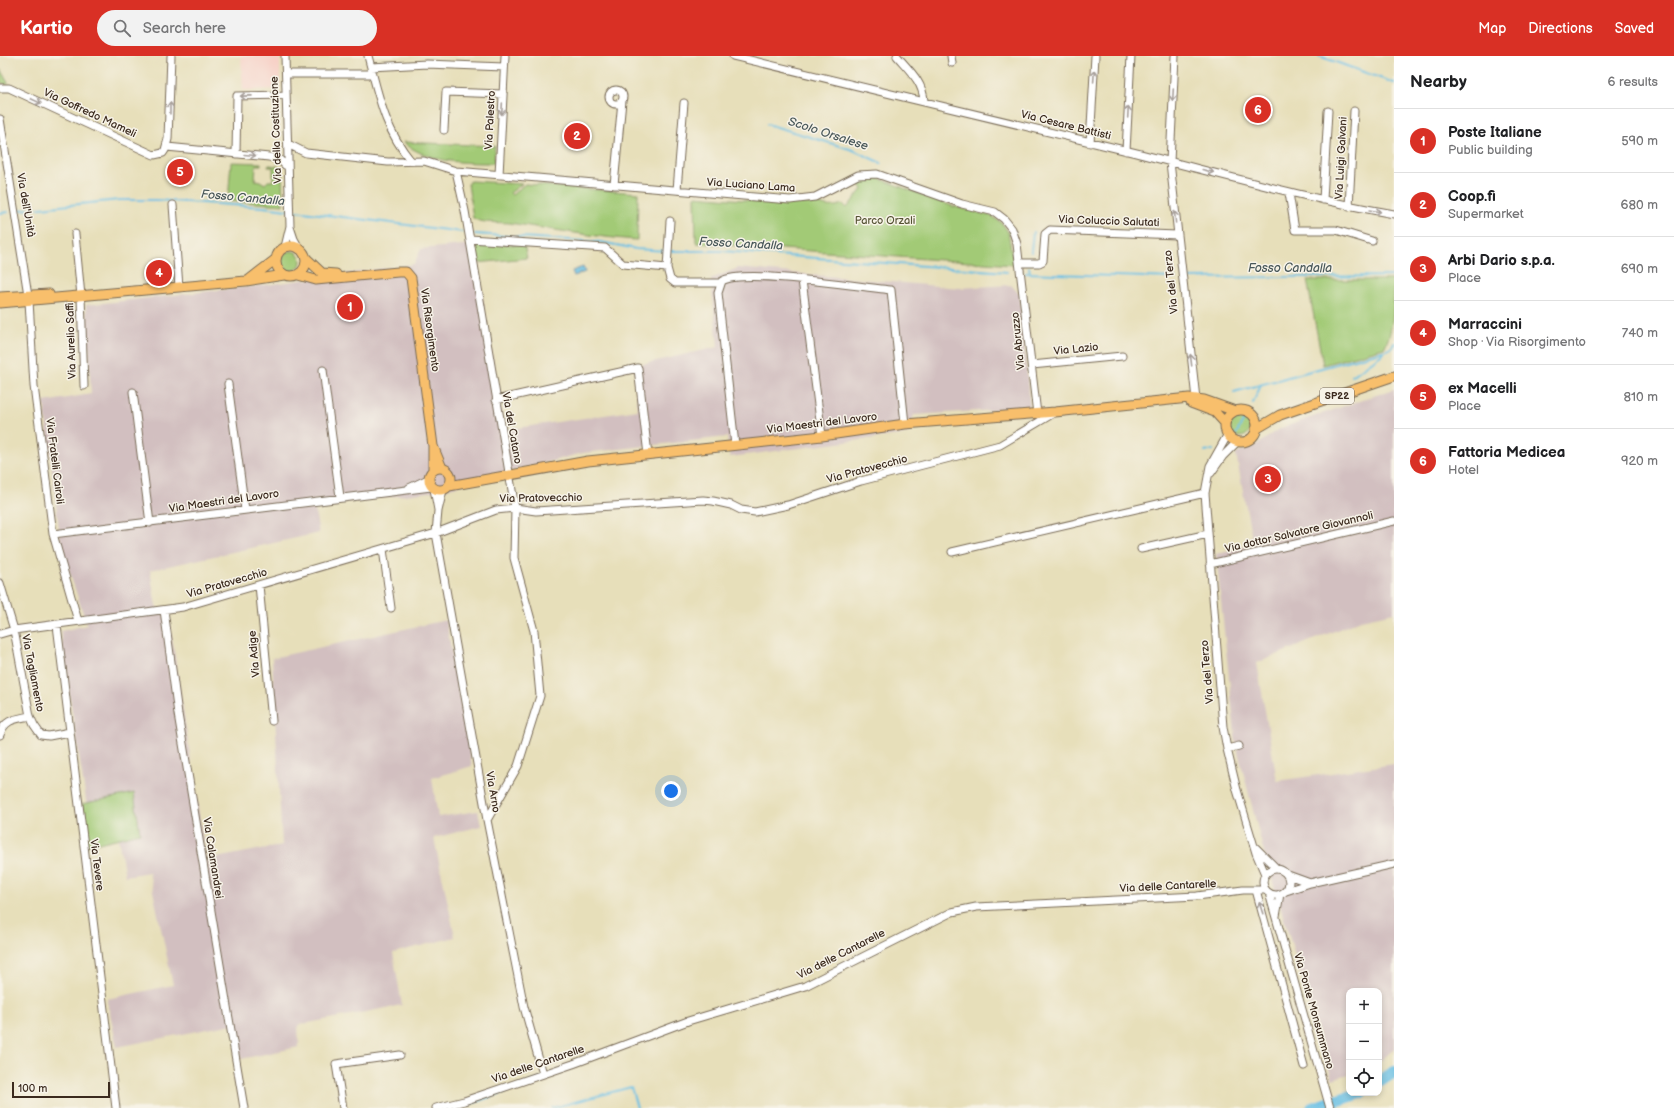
<!DOCTYPE html>
<meta charset="utf-8">
<style>
body{margin:0;font-family:"Balsamiq Sans",sans-serif;background:#f2f2f2;color:#202124}
.controls{position:absolute;right:12px;bottom:12px;display:grid;overflow:hidden;border-radius:8px;box-shadow:0 2px 6px #0003}
.controls button{width:36px;height:36px;display:grid;place-items:center;padding:0;border:0;border-bottom:1px solid #e0e0e0;background:#fff;color:#202124;font:20px sans-serif}
.scale{position:absolute;left:12px;bottom:10px;width:98px;box-sizing:border-box;padding-left:4px;border:2px solid #3b2a1e;border-top:0;font-size:11px;line-height:14px;white-space:nowrap;color:#3b2a1e;-webkit-text-stroke:3px #f7f3e8;paint-order:stroke}
.you{position:absolute;left:671px;top:735px;width:14px;height:14px;margin:-10px;border:3px solid #fff;border-radius:50%;background:#1a73e8;box-shadow:0 0 0 6px #1a73e833}
.badge{display:grid;place-items:center;width:26px;height:26px;border-radius:50%;background:#d93025;color:#fff;font-size:13px;font-weight:700}
.pin{position:absolute;translate:-50% -50%;border:2px solid #fff;box-shadow:0 1px 4px #0006}
.list{margin:0;padding:0;list-style:none}
h2{display:flex;justify-content:space-between;align-items:center;height:52px;margin:0;padding:0 16px;font-size:17px}
h2 small{font-size:13px;font-weight:400;color:#757577}
.list li{display:grid;grid-template-columns:26px 1fr auto;gap:12px;align-items:center;box-sizing:border-box;height:64px;padding:0 16px;border-top:1px solid #e0e0e0}
.list b{display:block;font-size:15px;white-space:nowrap}
.list p{margin:0;font-size:13px;white-space:nowrap;color:#757577}
.list em{font-size:13px;font-style:normal;color:#757577}
.icon{flex:none;width:22px;height:22px;fill:none;stroke:currentColor;stroke-width:2;stroke-linecap:round;stroke-linejoin:round}
.map{position:relative;flex:none;width:1394px;height:1052px;overflow:hidden}
header{display:flex;align-items:center;gap:24px;box-sizing:border-box;height:56px;padding:0 20px;background:#d93025;color:#fff}
header strong{font-size:19px}
nav{display:flex;gap:22px;margin-inline-start:auto;font-size:14px}
.search{width:280px;height:36px;background:#f2f2f2;display:flex;align-items:center;gap:10px;box-sizing:border-box;padding:0 14px;border-radius:22px;color:#757577;font-size:15px}
main{display:flex}
aside{flex:1;background:#fff}
.map>svg:first-child{display:block}
.built{fill:#f7d1c7}
.industrial{fill:#d2bfc0}
.green{fill:#a2ca76;stroke:#6e7a4a}
.water{fill:#67bfe4;stroke:#517481}
.lines{fill:none;stroke-linecap:round;stroke-linejoin:round}
.stream{stroke:#67bfe4;stroke-width:2}
.river{stroke:#67bfe4;stroke-width:12}
.minor-casing{stroke:#776955;stroke-width:9}
.major-casing{stroke:#776955;stroke-width:11}
.minor{stroke:#fff;stroke-width:7}
.major{stroke:#f8bf6c;stroke-width:9}
.oneway{stroke:#a79f9a}
.labels{text-anchor:middle;dominant-baseline:central;stroke-width:3;stroke-linejoin:round;paint-order:stroke}
.shield{fill:#f7f3e8;stroke:#73665b;stroke-width:1}
.shield-label{font-size:10px;font-weight:bold;fill:#3b2a1e}
.street-label{font-size:11px;fill:#3b2a1e;stroke:#f7f3e8}
.park-label{font-size:11px;fill:#555234;stroke:#f7f3e8}
.water-label{font-size:12px;font-style:italic;fill:#485759;stroke:#f7f3e8}
</style>
<header>
<strong>Kartio</strong>
<div class="search"><svg class="icon" aria-label="search" viewBox="0 0 24 24"><circle cx="10" cy="10" r="6"/><path d="M15 15l6 6"/></svg>Search here</div>
<nav><a>Map</a><a>Directions</a><a>Saved</a></nav>
</header>
<main>
<div class="map">
<svg width="1394" height="1052" viewBox="0 0 1394 1052">
<rect width="100%" height="100%" fill="#f7f3e8"/>
<filter id="ink" filterUnits="userSpaceOnUse"><feTurbulence type="fractalNoise" baseFrequency=".025" numOctaves="2"/><feDisplacementMap in="SourceGraphic" scale="8" xChannelSelector="R" yChannelSelector="G"/><feConvolveMatrix kernelMatrix="1 2 1 2 8 2 1 2 1" color-interpolation-filters="sRGB"/></filter>
<filter id="wash" filterUnits="userSpaceOnUse"><feTurbulence type="fractalNoise" baseFrequency=".012" numOctaves="4" result="noise"/><feDisplacementMap in="SourceGraphic" scale="16" xChannelSelector="R" yChannelSelector="G"/><feGaussianBlur stdDeviation="0.9" result="paint"/><feColorMatrix in="noise" values="0 0 0 0 0 0 0 0 0 0 0 0 0 0 0 0 0 1.4 0 .05"/><feComposite in="paint" operator="in"/></filter>
<g filter="url(#wash)">
<rect width="100%" height="100%" fill="#e7dfba"/>
<path class="built" d="M241 0H280V33L243 34Z"/>
<path class="industrial" d="M474 188 504 374 638 354 634 310 718 291 711 223 738 212 959 232 1011 229 1020 239 1030 352 914 359 907 378 730 401 727 381 583 397 438 435 314 450 319 477 150 514 156 550 169 562 206 804 282 789 272 602 446 564 472 710 432 722 438 761 478 755 481 770 434 782 455 881 393 897 402 949 298 969 299 991 241 1003 233 968 117 991 107 943 173 929 149 816 125 820 114 759 87 750 64 605 61 575 87 569 61 491 44 346 91 338 86 249 273 228 414 208 421 193Z
M1394 333V557L1361 564 1257 607 1277 725 1394 708V993L1379 1006V935H1349V1018L1332 1023 1263 793 1236 688 1216 498 1253 488 1236 398 1257 389 1281 372Z"/>
<path class="green" d="M0 13 8 27 7 29 0 26Z
M403 86 495 90 494 107C463 107 428 107 403 86Z
M231 106 261 107V109H256L255 124 260 125 265 128 268 125H273V111H268L269 109 278 110 282 117 283 149 228 145Z
M865 122 880 123 952 150 991 160 1002 167 1008 176 1014 209 696 187 695 140C733 143 771 147 809 147 824 147 827 154 843 148L847 152 863 132 854 126Z
M470 125 522 128 510 137 512 139 525 128 638 137 637 184C594 181 551 173 509 167 497 166 482 168 473 162L468 128Z
M474 187 524 189 527 202 477 207Z
M281 205a10 10 0 1 1 20 0a10 10 0 1 1-20 0Z
M1307 224H1394C1394 246 1394 275 1384 292L1323 309Z
M1229 370a11 11 0 1 1 22 0a11 11 0 1 1-22 0Z
M134 737 140 777 87 790 82 748Z"/>
<path class="water" d="M583 211 585 216 574 220 572 215Z"/>
<g class="lines">
<path class="stream" d="M1319 0 1394 27
M767 68 853 94 881 107
M20 154 119 144H156L263 151 463 176
M0 157 8 156
M475 178 601 186 636 193 666 195
M671 195H721L1007 216
M1031 196 1033 176
M1029 211 1030 217
M1026 217 1175 222
M1186 222 1394 220
M1352 320 1381 299 1383 295
M1234 336 1387 294 1391 292 1394 287
M1253 347 1261 329
M1236 378 1245 362
M1205 396 1213 394
M470 1048 544 1022
M457 1052 461 1051
M552 1052 631 1031 637 1052"/>
<path class="river" d="M1379 1026 1394 1016
M1312 1052 1361 1037"/>
</g>
</g>
<g filter="url(#ink)">
<g class="lines">
<g class="minor-casing">
<path id="minor" d="M368 0C379 41 384 72 411 105
M733 0C864 32 997 63 1128 95 1217 117 1304 142 1394 158
M897 0C909 14 923 26 924 45
M951 0 952 7
M1175 0 1170 106 1196 343
M371 11 427 8 504 11
M286 18H373
M0 32H9L154 99 163 97 165 94 168 83 171 0
M609 41a7 7 0 1 1 14 0a7 7 0 1 1-14 0Z
M0 63 28 239
M444 74 446 36 503 38
M1090 87 1095 0
M288 88 306 97 388 106 424 105 456 115 790 144 815 141 858 119 877 118 962 148 995 156 1004 163 1012 173 1017 188 1037 358
M167 91 269 101 280 104 285 109
M1126 95 1131 0
M236 98 237 40 285 39
M456 115 465 155 515 452 514 502 534 575 540 640 518 710 487 764
M499 119 505 0
M614 129 622 45
M677 134 684 47
M1289 137 1295 174H1336L1372 185
M1323 144 1328 55
M173 149 179 231
M1349 151 1354 55
M290 171 294 183 299 192
M75 178 81 240 84 330
M470 183 605 192 623 208 667 212 670 223 675 227H720
M285 191 290 170 285 0
M1020 207H1039L1043 205 1045 178 1050 174 1177 179
M667 212 670 165
M802 224 822 380
M29 245 34 330 53 478 78 565
M1032 309 1122 300
M323 314 340 441
M228 328 245 454
M133 336 150 467
M496 344 638 312 648 399
M1228 378 1210 410 1205 437 1223 671 1227 693 1237 734 1256 797 1265 818
M735 389 718 237 722 225C744 212 860 231 891 234L905 368
M1211 417 1223 400 1238 385
M409 432 428 423
M434 433 438 454
M443 434 438 455 436 477 487 764 524 951 543 1018
M53 478 431 431
M383 493 391 552
M1141 493 1208 478
M952 496 1205 437
M1210 508 1394 465
M0 527 14 574 30 660 34 669 41 679 49 680 70 676
M259 529 272 665
M164 554 178 658 244 1052
M57 569 116 1052
M0 578 14 574 183 551 436 477 496 454 515 452 536 455 703 444 713 445 731 449 741 454 755 456 788 449 861 425 1000 389 1054 357
M0 679C4 663 16 663 30 660
M1227 693 1239 690
M1256 792 1276 812
M1263 826a13 13 0 1 1 26 0a13 13 0 1 1-26 0Z
M1288 819 1310 827
M1256 834 1304 1010
M1286 835 1310 827 1394 808
M1269 837 1330 1052
M1276 860 1280 838
M343 1052 336 1008 400 999
M436 1052 464 1045 573 1008 688 965 805 930 952 856 976 851 1197 840 1243 834H1265"/>
</g>
<g class="major-casing">
<path id="major" d="M276 205a15 15 0 1 1 30 0a15 15 0 1 1-30 0Z
M306 202 322 217 336 218
M298 219 316 224 398 216H406L411 222 433 390V414
M250 223 276 203
M0 241 49 238
M0 247 246 225 284 219
M1191 347 1215 356 1225 367
M1225 370a16 16 0 1 1 32 0a16 16 0 1 1-32 0Z
M1256 373 1280 359 1394 320
M433 390 442 412
M429 423a11 11 0 1 1 22 0a11 11 0 1 1-22 0Z
M449 430 588 405 822 380 905 368 1055 356 1189 342 1204 344 1235 355"/>
</g>
<use href="#minor" class="minor"/>
<use href="#major" class="major"/>
</g>
<defs><path id="oneway-shaft" d="M-6 0H5M1.5-3L5.5 0L1.5 3" fill="none" stroke-width="1.6" stroke-linecap="round" stroke-linejoin="round"/></defs>
<g class="oneway">
<use href="#oneway-shaft" transform="translate(1094 20) rotate(-86)"/>
<use href="#oneway-shaft" transform="translate(1173 39) rotate(93)"/>
<use href="#oneway-shaft" transform="translate(246 40) rotate(179)"/>
<use href="#oneway-shaft" transform="translate(36 45) rotate(25)"/>
<use href="#oneway-shaft" transform="translate(170 52) rotate(-90)"/>
<use href="#oneway-shaft" transform="translate(502 53) rotate(93)"/>
<use href="#oneway-shaft" transform="translate(1128 56) rotate(-87)"/>
<use href="#oneway-shaft" transform="translate(250 99) rotate(5)"/>
<use href="#oneway-shaft" transform="translate(1208 115) rotate(14)"/>
<use href="#oneway-shaft" transform="translate(1375 155) rotate(9)"/>
<use href="#oneway-shaft" transform="translate(1175 161) rotate(-96)"/>
<use href="#oneway-shaft" transform="translate(1191 304) rotate(-97)"/>
<use href="#oneway-shaft" transform="translate(1261 852) rotate(-108)"/>
</g>
</g>
<g class="labels">
<rect class="shield" x="1320" y="332" width="34" height="16" rx="3"/>
<g class="shield-label">
<text x="1337" y="340">SP22</text>
</g>
<g class="street-label">
<text transform="translate(90 57) rotate(25)">Via Goffredo Mameli</text>
<text transform="translate(490 64) rotate(-87)">Via Palestro</text>
<text transform="translate(1066 69) rotate(14)">Via Cesare Battisti</text>
<text transform="translate(276 74) rotate(-92)">Via della Costituzione</text>
<text transform="translate(1341 102) rotate(-87)">Via Luigi Galvani</text>
<text transform="translate(751 129) rotate(4)">Via Luciano Lama</text>
<text transform="translate(26 149) rotate(80)">Via dell'Unità</text>
<text transform="translate(1109 165) rotate(2)">Via Coluccio Salutati</text>
<text transform="translate(1171 226) rotate(-96)">Via del Terzo</text>
<text transform="translate(430 274) rotate(82)">Via Risorgimento</text>
<text transform="translate(71 285) rotate(-92)">Via Aurelio Saffi</text>
<text transform="translate(1018 285) rotate(-96)">Via Abruzzo</text>
<text transform="translate(1076 293) rotate(-6)">Via Lazio</text>
<text transform="translate(822 367) rotate(-7)">Via Maestri del Lavoro</text>
<text transform="translate(512 372) rotate(80)">Via del Catano</text>
<text transform="translate(55 405) rotate(83)">Via Fratelli Cairoli</text>
<text transform="translate(867 413) rotate(-15)">Via Pratovecchio</text>
<text transform="translate(541 442) rotate(-1)">Via Pratovecchio</text>
<text transform="translate(224 445) rotate(-8)">Via Maestri del Lavoro</text>
<text transform="translate(1299 476) rotate(-13)">Via dottor Salvatore Giovannoli</text>
<text transform="translate(227 527) rotate(-16)">Via Pratovecchio</text>
<text transform="translate(254 598) rotate(-95)">Via Adige</text>
<text transform="translate(1207 616) rotate(-95)">Via del Terzo</text>
<text transform="translate(33 617) rotate(79)">Via Tagliamento</text>
<text transform="translate(493 736) rotate(80)">Via Arno</text>
<text transform="translate(213 802) rotate(81)">Via Calamandrei</text>
<text transform="translate(97 809) rotate(83)">Via Tevere</text>
<text transform="translate(1168 830) rotate(-3)">Via delle Cantarelle</text>
<text transform="translate(841 898) rotate(-27)">Via delle Cantarelle</text>
<text transform="translate(1314 955) rotate(74)">Via Ponte Monsummano</text>
<text transform="translate(538 1008) rotate(-19)">Via delle Cantarelle</text>
</g>
<g class="park-label">
<text x="885" y="164">Parco Orzali</text>
</g>
<g class="water-label">
<text transform="translate(828 78) rotate(18)">Scolo Orsalese</text>
<text transform="translate(243 142) rotate(5)">Fosso Candalla</text>
<text transform="translate(741 188) rotate(3)">Fosso Candalla</text>
<text x="1290" y="212">Fosso Candalla</text>
</g>
</g>
</svg>
<div class="controls">
<button>+</button>
<button>−</button>
<button><svg class="icon" aria-label="locate" viewBox="0 0 24 24"><circle cx="12" cy="12" r="6"/><path d="M12 2v4M12 18v4M2 12h4M18 12h4"/></svg></button>
</div>
<div class="scale">100 m</div>
<div class="you"></div>
<div class="pin badge" style="left:350px;top:251px">1</div>
<div class="pin badge" style="left:577px;top:80px">2</div>
<div class="pin badge" style="left:1268px;top:423px">3</div>
<div class="pin badge" style="left:159px;top:217px">4</div>
<div class="pin badge" style="left:180px;top:116px">5</div>
<div class="pin badge" style="left:1258px;top:54px">6</div>
</div>
<aside>
<h2>Nearby<small>6 results</small></h2>
<ul class="list">
<li><span class="badge">1</span><div><b>Poste Italiane</b><p>Public building</p></div><em>590 m</em></li>
<li><span class="badge">2</span><div><b>Coop.fi</b><p>Supermarket</p></div><em>680 m</em></li>
<li><span class="badge">3</span><div><b>Arbi Dario s.p.a.</b><p>Place</p></div><em>690 m</em></li>
<li><span class="badge">4</span><div><b>Marraccini</b><p>Shop · Via Risorgimento</p></div><em>740 m</em></li>
<li><span class="badge">5</span><div><b>ex Macelli</b><p>Place</p></div><em>810 m</em></li>
<li><span class="badge">6</span><div><b>Fattoria Medicea</b><p>Hotel</p></div><em>920 m</em></li>
</ul>
</aside>
</main>
